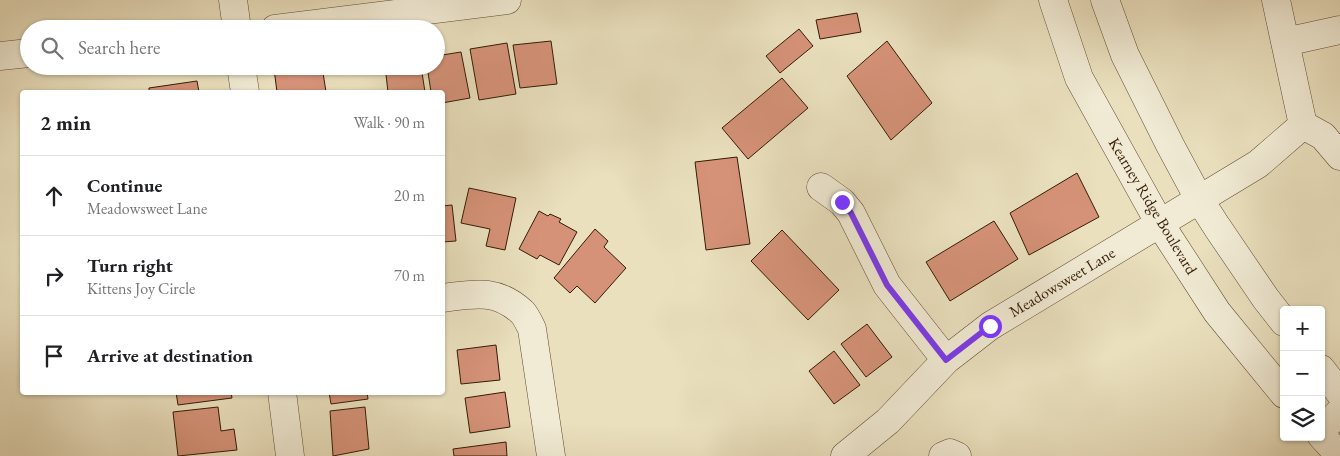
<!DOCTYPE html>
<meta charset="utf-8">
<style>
body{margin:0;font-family:"EB Garamond",serif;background:#f2f2f2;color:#202124}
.controls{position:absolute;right:15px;bottom:15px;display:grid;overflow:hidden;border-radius:5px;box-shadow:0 1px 4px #0004}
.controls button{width:45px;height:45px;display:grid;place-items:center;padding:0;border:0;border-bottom:1px solid #e0e0e0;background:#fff;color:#202124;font:25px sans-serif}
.stop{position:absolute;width:15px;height:15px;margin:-11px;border:4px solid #7c3aed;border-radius:50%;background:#fff}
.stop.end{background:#7c3aed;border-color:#fff;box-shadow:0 1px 5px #0008}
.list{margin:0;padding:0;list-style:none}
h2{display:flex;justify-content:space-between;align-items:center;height:65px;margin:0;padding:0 20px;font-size:21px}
h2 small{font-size:16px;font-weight:400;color:#757577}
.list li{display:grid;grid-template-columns:32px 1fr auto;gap:15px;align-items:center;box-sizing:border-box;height:80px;padding:0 20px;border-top:1px solid #e0e0e0}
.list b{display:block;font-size:19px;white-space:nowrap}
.list p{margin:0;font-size:16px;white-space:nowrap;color:#757577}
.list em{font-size:16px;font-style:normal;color:#757577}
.icon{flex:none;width:28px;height:28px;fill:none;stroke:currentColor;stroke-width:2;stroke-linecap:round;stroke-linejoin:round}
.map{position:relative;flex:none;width:1340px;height:456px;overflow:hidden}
.search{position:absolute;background:#fff;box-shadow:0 1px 4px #0004;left:20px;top:20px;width:425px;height:55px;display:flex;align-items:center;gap:12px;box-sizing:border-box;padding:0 18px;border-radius:28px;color:#757577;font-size:19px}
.panel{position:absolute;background:#fff;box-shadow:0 1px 4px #0004;left:20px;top:90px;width:425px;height:305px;border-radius:5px}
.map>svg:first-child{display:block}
.building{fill:#d59278;stroke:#331b03}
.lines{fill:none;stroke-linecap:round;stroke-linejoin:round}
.minor-casing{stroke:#614c32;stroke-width:29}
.minor{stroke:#f1ebd5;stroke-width:28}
.route{stroke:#7c3aed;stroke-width:6}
.labels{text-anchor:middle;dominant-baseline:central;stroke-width:4;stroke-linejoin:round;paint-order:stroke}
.street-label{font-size:16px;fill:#331b03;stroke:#f1ebd5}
</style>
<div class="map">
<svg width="1340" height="456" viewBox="0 0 1340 456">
<rect width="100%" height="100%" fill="#eae0be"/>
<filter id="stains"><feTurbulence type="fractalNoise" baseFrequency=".004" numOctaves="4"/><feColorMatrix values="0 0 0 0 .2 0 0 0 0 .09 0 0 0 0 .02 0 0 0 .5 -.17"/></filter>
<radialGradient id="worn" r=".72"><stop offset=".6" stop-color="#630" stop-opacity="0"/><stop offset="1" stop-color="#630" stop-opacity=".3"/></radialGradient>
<path class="building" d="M857 13 861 32 820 39 816 20Z
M799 29 813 46 780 73 766 56Z
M551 41 557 84 520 88 513 45Z
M887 41 932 103 891 140 847 76Z
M507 43 516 94 479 100 470 49Z
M461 52 470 98 442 103V92H431L427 66H436V56Z
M294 66H322L326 92H277L274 69Z
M385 66H421L425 92H388Z
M782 78 808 108 748 159 722 128Z
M197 81 199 92H149V88Z
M737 157 750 244 706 250 695 162Z
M1077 173 1099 217 1029 255 1010 213Z
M469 188 516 198 505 250 486 246 490 229 461 223Z
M452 205 456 241 442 242V206Z
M539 211 548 216 550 214 561 219 559 222 577 232 559 265 540 255 537 259 519 249Z
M994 221 1018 259 950 301 926 262Z
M595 229 608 241 604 247 626 268 595 303 577 286 570 293 554 278Z
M782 230 839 290 808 320 751 261Z
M867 324 892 357 866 377 841 344Z
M496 345 500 380 461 384 457 350Z
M834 351 860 385 834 404 809 371Z
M176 392H231L232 398 178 405Z
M329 392H367L368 399 331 404Z
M505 392 510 427 470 433 465 398Z
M218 407 221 431 234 429 237 450 178 456 173 412Z
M365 407 369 449 333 456 330 411Z
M506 442 507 456H454L453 449Z"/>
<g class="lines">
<g class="minor-casing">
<path id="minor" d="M233 0 237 29
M1053 0 1079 78 1160 224 1217 312 1284 394
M1105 0 1125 55 1170 145 1199 199 1217 227 1266 299 1284 322
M1276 0 1303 125
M275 29 507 0
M1285 42 1340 30
M0 56 29 53
M241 66 245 92
M821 187 842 202 851 213 887 285 946 360
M442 298C473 294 496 288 522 312 526 316 529 323 532 329L551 456
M1321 369 1340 393
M282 392 290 456
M1321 430 1340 412
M1321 435 1340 456
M845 456 888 421 946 360 990 326 1258 164 1303 125 1323 136 1340 156
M943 456 950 453 957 456"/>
</g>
<use href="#minor" class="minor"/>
</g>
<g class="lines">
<path class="route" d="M842 202 851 213 887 285 946 360 990 326"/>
</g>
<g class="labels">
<g class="street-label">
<text transform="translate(1153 206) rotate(59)">Kearney Ridge Boulevard</text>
<text transform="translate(1062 282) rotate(-31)">Meadowsweet Lane</text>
</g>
</g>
<rect width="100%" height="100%" filter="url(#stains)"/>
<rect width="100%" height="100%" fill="url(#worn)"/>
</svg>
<div class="controls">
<button>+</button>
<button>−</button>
<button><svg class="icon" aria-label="layers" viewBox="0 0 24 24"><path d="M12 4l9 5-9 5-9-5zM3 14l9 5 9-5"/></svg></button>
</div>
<div class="stop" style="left:990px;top:326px"></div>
<div class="stop end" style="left:842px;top:202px"></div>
<div class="search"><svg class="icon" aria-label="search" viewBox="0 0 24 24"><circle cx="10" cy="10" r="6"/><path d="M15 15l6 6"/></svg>Search here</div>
<section class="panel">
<h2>2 min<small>Walk · 90 m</small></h2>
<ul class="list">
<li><svg class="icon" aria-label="ahead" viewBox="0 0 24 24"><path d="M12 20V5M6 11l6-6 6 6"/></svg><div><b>Continue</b><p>Meadowsweet Lane</p></div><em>20 m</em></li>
<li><svg class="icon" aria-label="right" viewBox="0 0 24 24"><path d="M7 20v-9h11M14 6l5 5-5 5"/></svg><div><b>Turn right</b><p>Kittens Joy Circle</p></div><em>70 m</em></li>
<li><svg class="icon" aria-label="arrive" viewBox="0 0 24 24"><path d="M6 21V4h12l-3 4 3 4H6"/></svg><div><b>Arrive at destination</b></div></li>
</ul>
</section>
</div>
